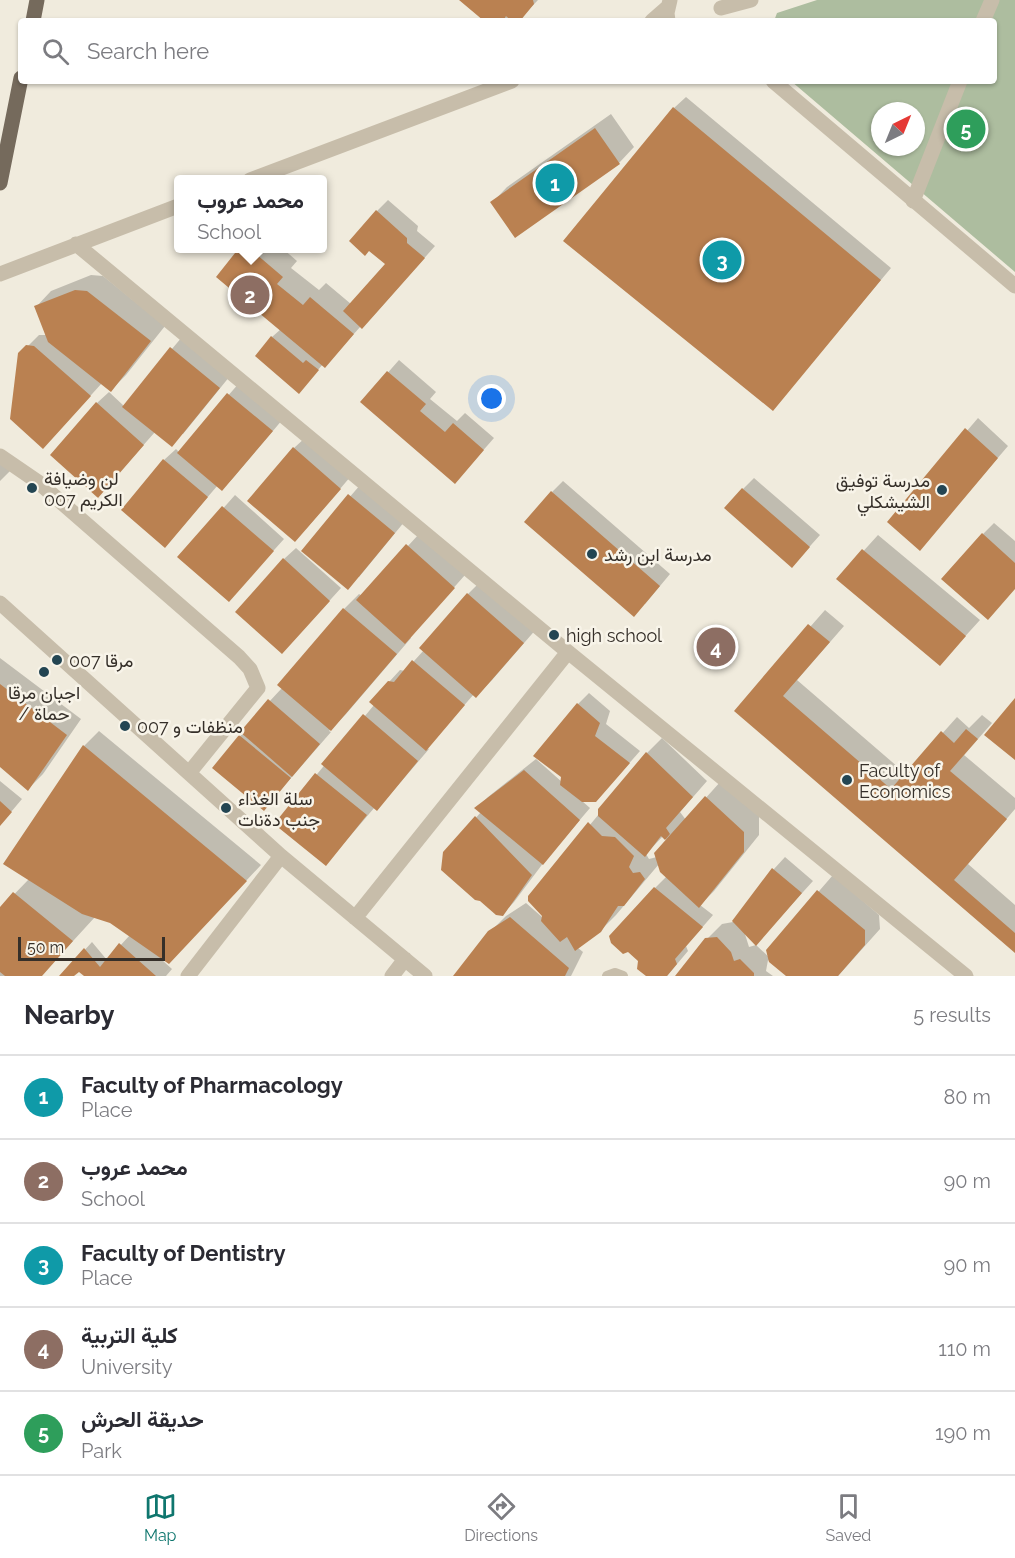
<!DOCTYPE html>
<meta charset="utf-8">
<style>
body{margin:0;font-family:Raleway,Vazirmatn,sans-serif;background:#f7f7f7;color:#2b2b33}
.compass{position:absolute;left:871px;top:102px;width:54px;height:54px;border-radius:50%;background:#fff;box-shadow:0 2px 4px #0004;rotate:43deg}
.scale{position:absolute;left:18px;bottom:15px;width:147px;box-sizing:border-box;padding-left:6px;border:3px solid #352f29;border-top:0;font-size:16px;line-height:21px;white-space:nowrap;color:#352f29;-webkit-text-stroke:4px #f8f4e9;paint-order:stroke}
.you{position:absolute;left:492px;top:399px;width:21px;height:21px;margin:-15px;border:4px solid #fff;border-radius:50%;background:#1a73e8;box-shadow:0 0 0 9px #1a73e833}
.badge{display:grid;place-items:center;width:39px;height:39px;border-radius:50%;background:#0f766e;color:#fff;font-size:20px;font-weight:700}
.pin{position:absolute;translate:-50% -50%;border:3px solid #fff;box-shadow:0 2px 6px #0006}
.popup{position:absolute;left:174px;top:175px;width:153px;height:78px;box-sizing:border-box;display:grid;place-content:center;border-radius:6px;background:#fff;filter:drop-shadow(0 2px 4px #0005);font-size:20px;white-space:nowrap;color:#7c7c81}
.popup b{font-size:22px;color:#2b2b33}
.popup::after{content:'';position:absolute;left:50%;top:100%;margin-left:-12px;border:12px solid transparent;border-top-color:#fff}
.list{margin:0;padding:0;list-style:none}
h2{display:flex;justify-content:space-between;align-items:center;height:78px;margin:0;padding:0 24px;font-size:26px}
h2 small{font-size:20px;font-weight:400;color:#7c7c81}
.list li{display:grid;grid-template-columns:39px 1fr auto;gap:18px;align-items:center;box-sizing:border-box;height:84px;padding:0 24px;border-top:2px solid #e1e1e2}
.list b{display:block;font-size:22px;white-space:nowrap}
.list p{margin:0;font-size:20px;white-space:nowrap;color:#7c7c81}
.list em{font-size:20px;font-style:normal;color:#7c7c81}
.icon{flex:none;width:33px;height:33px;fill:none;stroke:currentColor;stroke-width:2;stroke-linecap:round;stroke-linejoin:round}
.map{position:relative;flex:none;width:1015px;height:976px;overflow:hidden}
.search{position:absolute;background:#fff;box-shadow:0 2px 4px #0004;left:18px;right:18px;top:18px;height:66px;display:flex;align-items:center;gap:15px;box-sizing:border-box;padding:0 21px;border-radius:6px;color:#7c7c81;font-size:22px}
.sheet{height:498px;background:#fff}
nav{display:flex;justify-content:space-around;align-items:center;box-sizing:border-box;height:84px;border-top:2px solid #e1e1e2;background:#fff;font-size:16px;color:#7c7c81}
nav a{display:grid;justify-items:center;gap:3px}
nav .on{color:#0f766e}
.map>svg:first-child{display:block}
.green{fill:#adbd9f;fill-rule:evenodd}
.shadow{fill:#0003;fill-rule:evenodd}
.building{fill:#ba8151}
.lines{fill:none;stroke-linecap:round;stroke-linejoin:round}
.lane{stroke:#c7bdaa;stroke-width:10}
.street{stroke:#c7bdaa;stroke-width:15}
.primary{stroke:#756a5c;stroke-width:15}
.poi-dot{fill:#234552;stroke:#f8f4e9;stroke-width:2}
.labels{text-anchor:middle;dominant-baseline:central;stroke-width:5;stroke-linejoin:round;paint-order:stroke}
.poi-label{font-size:18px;fill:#352f29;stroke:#f8f4e9;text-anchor:start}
</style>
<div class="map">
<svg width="1015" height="976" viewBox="0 0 1015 976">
<rect width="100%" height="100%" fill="#f0ebdd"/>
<path class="green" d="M817 0H1015V272L791 81H994V21H774L777 13ZM880 111H916V147H880Z"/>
<path class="shadow" d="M461 0H538L518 21H514L509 16 504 21H486Z
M686 97 891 268 773 409 674 108Z
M611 114 634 147 619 163 492 203 507 187Z
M388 200 418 226 417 231 435 246 374 315 361 326 325 366 323 364 306 384 272 337 281 329 241 248H282L297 261 291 268 319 290 326 283 351 304 387 264 377 211Z
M91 275 103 276 165 326 126 375 111 390 102 383 55 435 20 354 39 335H47L36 307 51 291Z
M182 337 230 376 183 434 155 432 109 484 97 403 109 392 124 406Z
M399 360 436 392 430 399 457 421 465 413 494 438 466 470 362 402Z
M240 382 283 419 233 478 222 489 218 485 176 534 164 460 176 449 179 452Z
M978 418 1008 446 920 549 889 522Z
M306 437 351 476 306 529 294 448Z
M0 462 10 471 0 481Z
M754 478 820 535 803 554 743 489Z
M563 481 670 574 645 604 552 492Z
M361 484 405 521 359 577 303 551Z
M235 495 284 539 229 600 180 557Z
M994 523 1015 541V588L983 534Z
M419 534 465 575 410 637 411 638 346 714 329 731 331 732 264 809 240 736 244 733 242 731 282 688 279 685 344 609 359 594 362 596Z
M878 535 980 620 940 664 839 578Z
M296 548 341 588 293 641 284 559Z
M483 579 538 627 492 680 476 696 474 694 427 748 429 749 388 797 375 807 326 864 276 824 374 705 389 682 400 670 405 671 424 650 468 594Z
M825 610 844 626 797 680 906 774 957 717 969 728 982 715 992 723 964 755 1015 798V809L968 864 1015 905V951L736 711Z
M0 658 81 719 43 774 28 789 0 765Z
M589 693 610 711 606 724 640 751 596 801H582L590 808 544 862 514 902 503 914 445 853 481 812 477 808 488 797 536 759 562 782 578 704Z
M99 731 261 865 184 947 163 958 162 960 172 969 166 976H85L79 970 72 976H61L92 942 107 960 130 935 111 921 95 917 41 976H0V909L29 879 84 746Z
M662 738 707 781 680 812 686 820 721 781 759 816V835L714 891 700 905 713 915 686 946 688 951 667 976H648L639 968 655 888 667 876 659 864 616 915 600 931 578 948 583 952 571 976H455L490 932 506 916 526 903 542 917 544 915 530 897 599 814V810L647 753ZM663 836 668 841 657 857 649 859 646 854Z
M0 781 22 799 0 825Z
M785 857 813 881 756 944 744 931 749 947 756 945 770 958 768 950 833 875 879 915 880 929 838 976H788L768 960 766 971 773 976H677L707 939 722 924 733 922 774 869Z"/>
<path class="building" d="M459 0H533L534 4 520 21H511L506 16 503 21H484Z
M673 107 881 280 773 411 563 241Z
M595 128 620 164 515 238 490 202Z
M376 210 407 238V243L425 258 362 329 343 311 385 264 369 251 365 256 349 241Z
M239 248H249L283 277 277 284 303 305 310 297 354 334 325 368 216 277Z
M75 290 87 291 151 341 111 392 48 342 34 306Z
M271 336 303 363 306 360 319 370 299 394 255 356Z
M26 345 34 346 91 396 43 449 10 419 18 353Z
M170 347 220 388 172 447 122 407Z
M387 371 426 404 420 411 445 432 453 423 484 450 455 484 360 402Z
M227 393 273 431 222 491 177 453Z
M96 402 144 445 98 498 50 455Z
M965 428 998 458 920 551 887 522Z
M293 447 341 489 295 542 247 501Z
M163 459 208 497 165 548 121 510Z
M742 488 810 547 792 568 724 508Z
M551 491 660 586 634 617 524 522Z
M348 494 395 533 348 590 301 551Z
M222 506 274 551 229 602 177 557Z
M982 533 1015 563V589L988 620 941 579Z
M406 544 455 588 405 644 356 600Z
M862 549 966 636 940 666 836 579Z
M283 558 330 601 282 654 235 612Z
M467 593 524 643 476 698 419 648Z
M343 608 397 654 331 731 277 685Z
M808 624 830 642 783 696 891 789 941 731 954 743 966 729 978 739 950 771 1007 819 954 880 1015 933V953L734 711Z
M412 660 465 705 426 751 369 702 388 681 394 682Z
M0 684 67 735 28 791 0 767Z
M1015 698V760L984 735Z
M268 699 320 744 292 777 240 732Z
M577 703 600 723 595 736 630 763 596 802H582L560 785 561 777 533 756Z
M363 714 418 761 377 811 321 764Z
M239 735 291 778 264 811 212 768Z
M83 745 247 881 169 964 110 923 82 914 3 864Z
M646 752 693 797 666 828 670 834 665 840 661 836 645 857 598 816V809Z
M524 770 580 820 543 865 474 808Z
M315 773 367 815 326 866 274 824Z
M705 796 744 832V852L699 908 660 872 654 853Z
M0 801 12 812 0 826Z
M475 816 532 875 503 916 496 915 480 901 475 900 441 870 443 852Z
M588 822 602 836 615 837 634 856 629 867 633 873 640 872 645 879 624 906H618L601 932 575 951 567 937 560 942 541 921 542 916 528 901V896Z
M772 868 802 893 756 946 732 921Z
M654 887 703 927 675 959 677 964 667 976H646L637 969 638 961 628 952 623 954 611 943 609 936Z
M817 890 865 930V945L838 976H786L769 962 766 950Z
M13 892 73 941 42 976H5L0 972V907Z
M510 917 569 968 565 976H453L488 931Z
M717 937 731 952 734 961 740 959 754 973V976H675L705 938Z
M119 943 156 976H84L79 972 74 976H59L84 948 100 967Z"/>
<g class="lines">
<path class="lane" d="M607 976 615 973 623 976"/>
<path class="street" d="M721 8 751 0
M652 21 668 7
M668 21 667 13 670 0
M983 21 992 0
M773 81 1015 286
M250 180 512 81
M913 201 960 81
M76 244 568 652 966 976
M0 274 178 206
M0 456 38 482 239 657 250 669 258 688 189 773
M0 603 281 856 425 976
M355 918 568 652
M188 976 281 856
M392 976 405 959"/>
<path class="primary" d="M33 21 37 0
M0 183 21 78"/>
</g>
<g class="poi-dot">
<circle cx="32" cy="488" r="6"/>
<circle cx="942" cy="490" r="6"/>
<circle cx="592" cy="554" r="6"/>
<circle cx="554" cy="635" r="6"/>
<circle cx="57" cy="660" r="6"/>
<circle cx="44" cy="672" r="6"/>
<circle cx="125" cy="726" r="6"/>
<circle cx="847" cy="780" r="6"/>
<circle cx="226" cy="808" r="6"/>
</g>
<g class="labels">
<g class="poi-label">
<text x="44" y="478">لن وضيافة<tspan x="44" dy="21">الكريم 007</tspan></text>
<text x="930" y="480" text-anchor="end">مدرسة توفيق<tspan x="930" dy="21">الشيشكلي</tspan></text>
<text x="604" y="554">مدرسة ابن رشد</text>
<text x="566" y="635">high school</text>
<text x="69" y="660">مرقا 007</text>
<text x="44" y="692" text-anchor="middle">اجبان مرقا<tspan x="44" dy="21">/ حماة</tspan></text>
<text x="137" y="726">منظفات و 007</text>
<text x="859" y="770">Faculty of<tspan x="859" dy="21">Economics</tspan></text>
<text x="238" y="798">سلة الغذاء<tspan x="238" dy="21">جنب دةنات</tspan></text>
</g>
</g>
</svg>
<svg class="compass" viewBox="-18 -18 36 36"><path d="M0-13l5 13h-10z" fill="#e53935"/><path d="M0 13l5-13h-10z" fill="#7c7c81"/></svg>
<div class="scale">50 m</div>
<div class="you"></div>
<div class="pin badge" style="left:555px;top:183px;background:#0f9aa8">1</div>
<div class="pin badge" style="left:250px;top:295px;background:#8d6e63">2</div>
<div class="popup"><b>محمد عروب</b>School</div>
<div class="pin badge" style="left:722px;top:260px;background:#0f9aa8">3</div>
<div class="pin badge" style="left:716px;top:647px;background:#8d6e63">4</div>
<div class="pin badge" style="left:966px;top:129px;background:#2e9e5b">5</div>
<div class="search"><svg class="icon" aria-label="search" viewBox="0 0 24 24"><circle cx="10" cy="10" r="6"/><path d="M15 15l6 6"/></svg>Search here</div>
</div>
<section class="sheet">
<h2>Nearby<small>5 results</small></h2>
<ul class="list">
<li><span class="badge" style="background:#0f9aa8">1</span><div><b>Faculty of Pharmacology</b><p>Place</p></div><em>80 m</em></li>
<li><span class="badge" style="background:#8d6e63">2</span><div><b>محمد عروب</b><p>School</p></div><em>90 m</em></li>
<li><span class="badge" style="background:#0f9aa8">3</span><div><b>Faculty of Dentistry</b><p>Place</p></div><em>90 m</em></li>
<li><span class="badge" style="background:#8d6e63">4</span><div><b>كلية التربية</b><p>University</p></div><em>110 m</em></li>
<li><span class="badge" style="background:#2e9e5b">5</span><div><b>حديقة الحرش</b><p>Park</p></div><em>190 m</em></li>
</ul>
</section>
<nav>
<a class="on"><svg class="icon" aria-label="map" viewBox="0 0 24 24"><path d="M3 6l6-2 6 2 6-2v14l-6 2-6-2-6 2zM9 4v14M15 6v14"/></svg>Map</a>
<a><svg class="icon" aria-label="directions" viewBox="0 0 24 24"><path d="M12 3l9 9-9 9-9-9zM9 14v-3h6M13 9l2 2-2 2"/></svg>Directions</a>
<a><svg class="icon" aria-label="saved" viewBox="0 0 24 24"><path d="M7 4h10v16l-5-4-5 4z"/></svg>Saved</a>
</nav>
